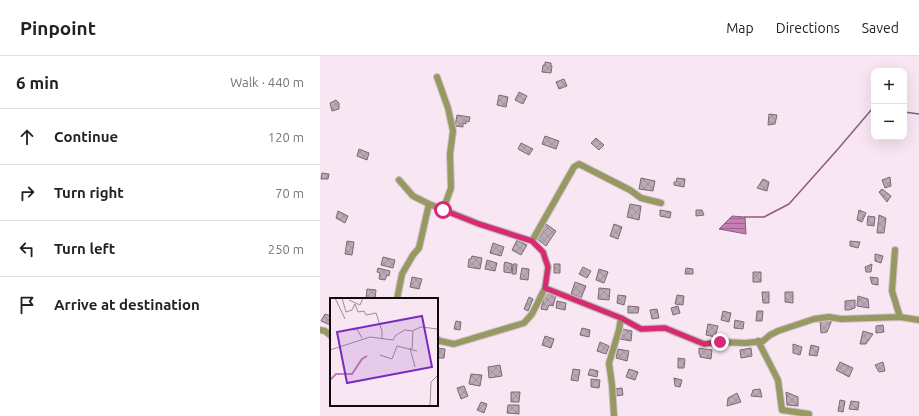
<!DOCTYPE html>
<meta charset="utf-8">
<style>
body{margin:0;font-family:Ubuntu,sans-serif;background:#f6f6f6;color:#222}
.controls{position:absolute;right:12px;top:12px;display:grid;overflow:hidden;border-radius:8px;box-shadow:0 4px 16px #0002}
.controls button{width:36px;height:36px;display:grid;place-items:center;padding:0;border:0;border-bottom:1px solid #e0e0e0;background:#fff;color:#222;font:20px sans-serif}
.stop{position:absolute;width:12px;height:12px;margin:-9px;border:3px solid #db2777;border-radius:50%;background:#fff}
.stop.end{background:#db2777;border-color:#fff;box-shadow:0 1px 4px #0008}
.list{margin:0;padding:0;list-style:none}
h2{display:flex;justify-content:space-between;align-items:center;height:52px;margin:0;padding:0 16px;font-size:17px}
h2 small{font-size:13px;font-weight:400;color:#767676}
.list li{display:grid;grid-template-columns:26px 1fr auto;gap:12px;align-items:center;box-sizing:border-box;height:56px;padding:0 16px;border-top:1px solid #e0e0e0}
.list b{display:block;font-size:15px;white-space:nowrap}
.list em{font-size:13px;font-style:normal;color:#767676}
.icon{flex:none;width:22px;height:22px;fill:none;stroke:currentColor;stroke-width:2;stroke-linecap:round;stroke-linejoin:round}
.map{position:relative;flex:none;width:599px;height:360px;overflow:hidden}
header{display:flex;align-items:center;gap:24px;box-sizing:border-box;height:56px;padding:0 20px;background:#fff;border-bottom:1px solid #e0e0e0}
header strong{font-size:19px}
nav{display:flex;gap:22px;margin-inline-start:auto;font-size:14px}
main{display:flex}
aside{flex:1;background:#fff}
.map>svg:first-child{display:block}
.water{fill:url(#water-rules);stroke:#8e5b82}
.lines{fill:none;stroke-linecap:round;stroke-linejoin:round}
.stream{stroke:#8e5b82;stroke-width:1.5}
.building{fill:url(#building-cross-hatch);stroke:#7a6a76}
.minor-casing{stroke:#d4c3ce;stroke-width:8}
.minor{stroke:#969961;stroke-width:6}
.route{stroke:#db2777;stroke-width:5}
.inset-river{fill:none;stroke:#c57eb3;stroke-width:2}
.inset-road{fill:none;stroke:#9b8e97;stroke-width:1}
.view{fill:#7b2cbf;fill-opacity:0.15;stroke:#7b2cbf;stroke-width:2}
.inset-edge{fill:none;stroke:#0f0a0e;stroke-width:2}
</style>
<header>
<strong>Pinpoint</strong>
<nav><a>Map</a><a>Directions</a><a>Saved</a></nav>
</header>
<main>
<aside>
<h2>6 min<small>Walk · 440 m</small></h2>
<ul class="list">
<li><svg class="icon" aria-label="ahead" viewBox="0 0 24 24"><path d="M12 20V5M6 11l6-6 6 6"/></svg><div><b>Continue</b></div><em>120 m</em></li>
<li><svg class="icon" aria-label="right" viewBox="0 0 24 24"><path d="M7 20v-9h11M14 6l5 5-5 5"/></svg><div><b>Turn right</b></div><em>70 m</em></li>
<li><svg class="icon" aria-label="left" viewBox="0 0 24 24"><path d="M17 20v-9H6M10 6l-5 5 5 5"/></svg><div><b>Turn left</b></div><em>250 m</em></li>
<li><svg class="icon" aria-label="arrive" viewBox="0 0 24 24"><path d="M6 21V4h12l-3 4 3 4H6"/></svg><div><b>Arrive at destination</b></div></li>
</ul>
</aside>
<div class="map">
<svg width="599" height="360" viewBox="0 0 599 360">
<defs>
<pattern id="water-rules" width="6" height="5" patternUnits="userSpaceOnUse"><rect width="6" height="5" fill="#c57eb3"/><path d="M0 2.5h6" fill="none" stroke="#9e6590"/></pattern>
<pattern id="building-cross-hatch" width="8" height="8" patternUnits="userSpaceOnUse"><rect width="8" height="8" fill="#bba9b5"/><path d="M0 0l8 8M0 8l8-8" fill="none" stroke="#a0909a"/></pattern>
</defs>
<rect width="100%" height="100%" fill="#f9e6f3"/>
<path class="water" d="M412 160 425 161 426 178 399 173Z"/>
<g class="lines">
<path class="stream" d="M584 56 599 58
M425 161H444L469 148 518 93 552 53H554"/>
</g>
<path class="building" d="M225 6 231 7V10H232L231 17 222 16 223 9H225Z
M244 23 247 30 239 33 236 26Z
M199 36 207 40 203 48 195 44Z
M179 39 188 41 186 51 177 49Z
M16 44 19 47V53L12 55 10 47Z
M449 58 457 59 455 68 448 69Z
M137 59 150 61 149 66 146 65V68L143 67V71L135 70Z
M225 80 239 85 236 93 222 88Z
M276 82 284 89 279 94 271 87Z
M201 87 213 93 209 99 198 93Z
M39 93 49 97 47 104 37 100Z
M2 117 9 118 8 123H1Z
M570 121 571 130 565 132 562 124Z
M321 122 335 125 333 135 319 133Z
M357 122 365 123 364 131 354 129V126H356Z
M443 123 449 126 447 135 437 132Z
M562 133 571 140 567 146 559 136Z
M310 148 321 150 319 164 307 161Z
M340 154 351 156 350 162 340 160Z
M376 154H382L384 159 376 160Z
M539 154 546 157 542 166 537 164Z
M18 155 28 160 25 167 16 162Z
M559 159 566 162 564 177H557Z
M548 160 555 161 554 170 547 169Z
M226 168 236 175 226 190 217 183Z
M294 168 302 171 298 183 290 180Z
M197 184 207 189 201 199 192 194Z
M27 185 34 186 32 199 25 198Z
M530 185 540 186 538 192 530 190Z
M173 187 184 191 181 200 170 197Z
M555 198 563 200 561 207 555 205Z
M152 200 162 202 160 213 148 211 149 203H151Z
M63 201 75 204 73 212 61 209Z
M167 204 177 207 175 215 165 213Z
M185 206 192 208 191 217 184 216V209Z
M193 208H197L196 218H192Z
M234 208H240V217H234Z
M552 208 551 216H546L545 211Z
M263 211 271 215 267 222 259 218Z
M58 212 70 215 69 220 67 219 65 224 59 223 60 217 57 216Z
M202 212 209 213 208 224 200 223Z
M366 212 373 213V218H365Z
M279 213 288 216 284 227 276 224Z
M433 216H441V226H433Z
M92 221 102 223 99 233 90 231Z
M550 221 558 222V229L552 228Z
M255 226 266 230 261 242 251 238Z
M279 232 290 233 289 244 278 243Z
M47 233 56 234 55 243 46 242Z
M442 236H449V247H443Z
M465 236H473V247L465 246Z
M225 237 236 239 233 250 229 249 227 254 221 253Z
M298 239 306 240 304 249 297 247Z
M357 239 364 240 363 249 355 248Z
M538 240 548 243 549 252 537 250Z
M209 241 213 243 208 255 204 253Z
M535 244V252L529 254H525V245Z
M237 245 246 247 245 254 236 252Z
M308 250 319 251 318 257H308Z
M358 250 360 257 353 259 351 252Z
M337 253 339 262 332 263 330 254Z
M403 255 411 257 409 266 401 264Z
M437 255H443L442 265H436Z
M5 258 11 260 10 269 1 265Z
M415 264 424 266 423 273 414 272Z
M500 264H512L507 276 501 277Z
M136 265 141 266 140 274 134 273Z
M388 268 398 270 395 281 386 279Z
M563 269 564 276 556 277V270Z
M262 272 270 274 269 281 260 279Z
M302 273 312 275 311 285 300 283Z
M543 275 553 278 546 288H540Z
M225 280 234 283 231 292 222 289Z
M280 286 289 290 286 298 277 295Z
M473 288 482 291 480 299 473 297Z
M491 289 499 291 497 300 489 299Z
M117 292 125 293 124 302H117Z
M379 292 392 294 391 303 380 301V298H379Z
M431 292 432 300 421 302 420 294Z
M298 293 309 295 307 305 296 302Z
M358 302 365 303 364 312H358Z
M520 306 533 312 529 321 516 314Z
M563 306 565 315 559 316 555 309Z
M180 309 182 320 169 322 168 311Z
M253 313 260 314 258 325 251 324Z
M270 313 278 315 277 321 268 319Z
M309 313 318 316 315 324 306 321Z
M151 318 162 319 160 330 149 328Z
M354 322 362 324 360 331 355 330Z
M271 323 280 324 279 332 271 331Z
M144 330 148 340 141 343 137 332Z
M302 332 303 339 294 340V333Z
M440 333 442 341 431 340 433 334Z
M191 336H200L199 346H191Z
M466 336 478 341V350L467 349Z
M417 337 421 346 407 350 408 342Z
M520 344 525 345 523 356 518 355Z
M531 345 539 346 538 354 529 353Z
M161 346 167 348 164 357 157 354Z
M188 349H199V358L187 357Z"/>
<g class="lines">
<g class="minor-casing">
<path id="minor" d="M117 21 128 52 133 75 130 98 131 132 123 154
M79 124 93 140 109 148 159 168 212 185 223 196 228 211 225 232
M212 185 254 111 259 108 310 134 321 142 341 147
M575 194 572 235 580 261
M77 243 82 218 93 199 99 192 109 148
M0 274 5 275 11 280
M117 283 120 285 134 288 204 267 212 258 225 232 301 262 321 273 345 272 384 288 400 286 426 287 443 285 450 279 458 275 494 263 509 261 521 263 580 261 599 264
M438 285 458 324 462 354 489 358
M294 360 292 329 289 307 299 274 301 262"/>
</g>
<use href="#minor" class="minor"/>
</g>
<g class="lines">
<path class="route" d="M123 154 159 168 212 185 223 196 228 211 225 232 301 262 321 273 345 272 384 288 400 286"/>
</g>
<g transform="translate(10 242)">
<rect width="108" height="108" fill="#f9e6f3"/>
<path class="inset-river" d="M0 82 6 76H22L32 61 37 58"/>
<path class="inset-road" d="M5 0 15 21M12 0 16 14 22 12 25 6 28 14 34 13 36 17 46 15 52 33V40M19 2 30 7 33 0M23 32 27 31 32 40M67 48 87 53M80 50 85 69M82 51 83 33M0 52 40 39 63 42 66 37 75 32 82 33 91 29 108 31M50 57 62 61 67 48M100 108 101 84 108 77"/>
<path class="view" d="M92 18 102 69 17 85 7 34Z"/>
<rect width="108" height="108" class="inset-edge"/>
</g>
</svg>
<div class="controls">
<button>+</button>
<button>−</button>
</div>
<div class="stop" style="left:123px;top:154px"></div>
<div class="stop end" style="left:400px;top:286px"></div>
</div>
</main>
